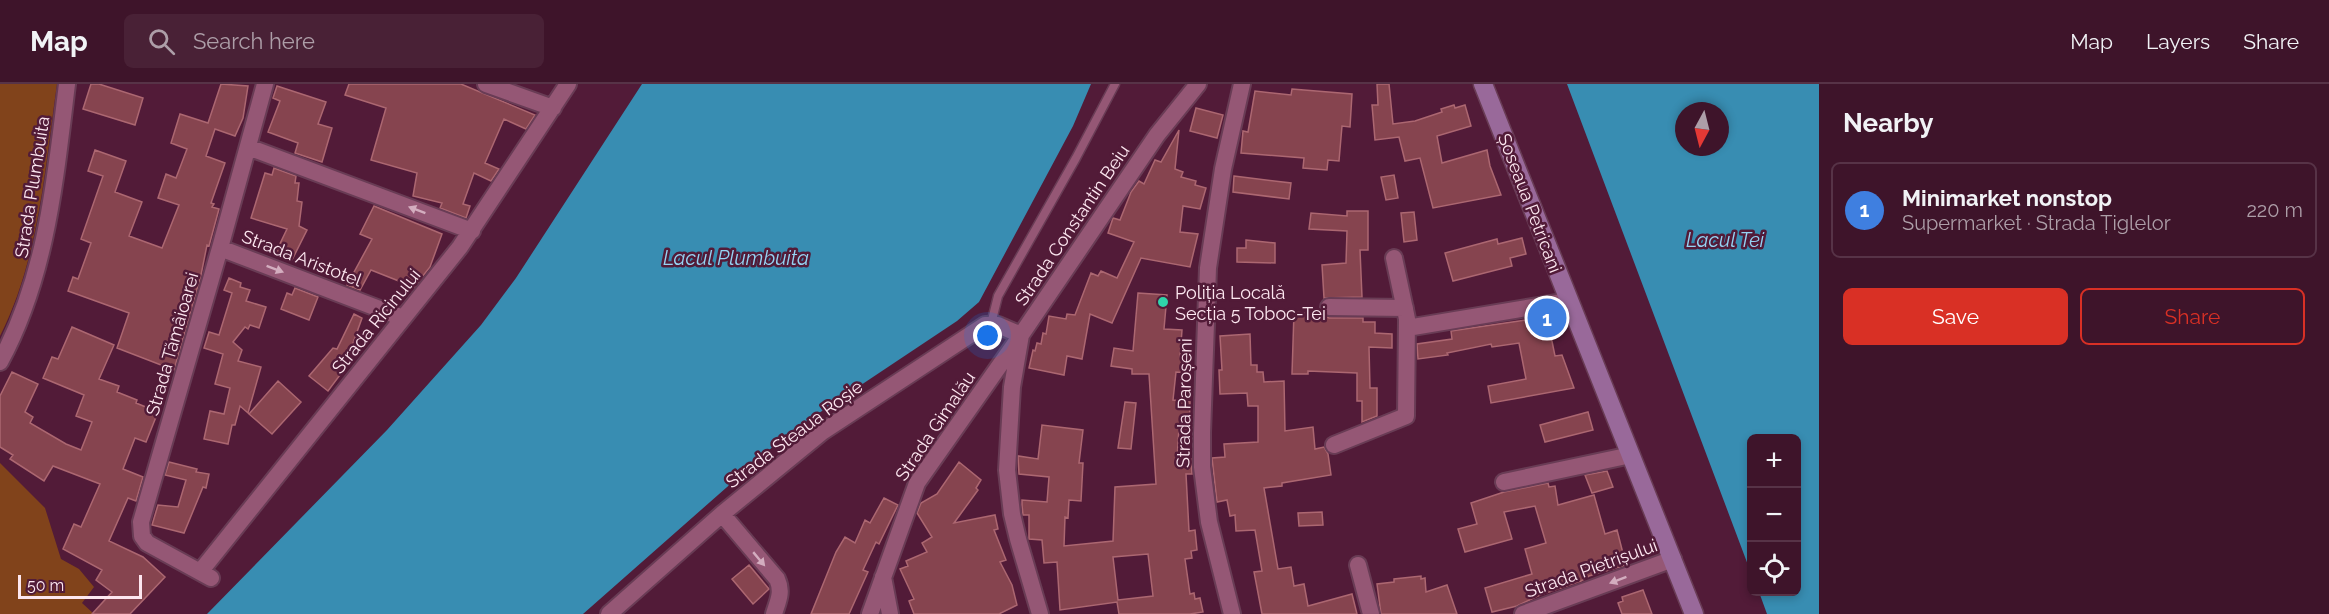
<!DOCTYPE html>
<meta charset="utf-8">
<style>
body{margin:0;font-family:Raleway,sans-serif;background:#492136;color:#f1f3f6}
.controls{position:absolute;right:18px;bottom:18px;display:grid;overflow:hidden;border-radius:9px;box-shadow:0 3px 9px #0003}
.controls button{width:54px;height:54px;display:grid;place-items:center;padding:0;border:0;border-bottom:2px solid #573347;background:#3e142a;color:#f1f3f6;font:30px sans-serif}
.compass{position:absolute;left:1675px;top:18px;width:54px;height:54px;border-radius:50%;background:#3e142a;box-shadow:0 3px 9px #0003;rotate:187deg}
.scale{position:absolute;left:18px;bottom:15px;width:124px;box-sizing:border-box;padding-left:6px;border:3px solid #fde7f0;border-top:0;font-size:16px;line-height:21px;white-space:nowrap;color:#fde7f0;-webkit-text-stroke:4px #521b38;paint-order:stroke}
.you{position:absolute;left:988px;top:252px;width:21px;height:21px;margin:-15px;border:4px solid #fff;border-radius:50%;background:#1a73e8;box-shadow:0 0 0 9px #1a73e833}
.badge{display:grid;place-items:center;width:39px;height:39px;border-radius:50%;background:#d93025;color:#fff;font-size:20px;font-weight:700}
.pin{position:absolute;translate:-50% -50%;border:3px solid #fff;box-shadow:0 2px 6px #0006}
.list{margin:0;padding:0;list-style:none}
h2{display:flex;justify-content:space-between;align-items:center;height:78px;margin:0;padding:0 24px;font-size:26px}
h2 small{font-size:20px;font-weight:400;color:#ad9ea8}
.list li{display:grid;grid-template-columns:39px 1fr auto;gap:18px;align-items:center;box-sizing:border-box;height:96px;margin:0 12px 12px;padding:0 12px;border:2px solid #573347;border-radius:9px}
.list b{display:block;font-size:22px;white-space:nowrap}
.list p{margin:0;font-size:20px;white-space:nowrap;color:#ad9ea8}
.list em{font-size:20px;font-style:normal;color:#ad9ea8}
.actions{display:flex;gap:12px;padding:18px 24px}
.actions a{flex:1;padding:14px 0;border:2px solid #d93025;border-radius:9px;text-align:center;font-size:21px;color:#d93025}
.actions .main{background:#d93025;color:#fff}
.icon{flex:none;width:33px;height:33px;fill:none;stroke:currentColor;stroke-width:2;stroke-linecap:round;stroke-linejoin:round}
.map{position:relative;flex:none;width:1819px;height:530px;overflow:hidden}
header{display:flex;align-items:center;gap:36px;box-sizing:border-box;height:84px;padding:0 30px;background:#3e142a;border-bottom:2px solid #573347}
header strong{font-size:28px}
nav{display:flex;gap:33px;margin-inline-start:auto;font-size:21px}
.search{width:420px;height:54px;background:#492136;display:flex;align-items:center;gap:15px;box-sizing:border-box;padding:0 21px;border-radius:9px;color:#ad9ea8;font-size:22px}
main{display:flex}
aside{flex:1;background:#3e142a}
.map>svg:first-child{display:block}
.green{fill:#81431b}
.water{fill:#388db2;fill-rule:evenodd}
.building{fill:#86444f;stroke:#ac6771;stroke-width:1.5;fill-rule:evenodd}
.lines{fill:none;stroke-linecap:round;stroke-linejoin:round}
.service-casing{stroke:#693c55;stroke-width:11}
.minor-casing{stroke:#693c55;stroke-width:20}
.secondary-casing{stroke:#693c55;stroke-width:21}
.service{stroke:#955775;stroke-width:8}
.minor{stroke:#955775;stroke-width:16}
.secondary{stroke:#99699a;stroke-width:18}
.oneway{fill:#d3adbf}
.poi-dot{fill:#2fd4aa;stroke:#521b38;stroke-width:2}
.labels{text-anchor:middle;dominant-baseline:central;stroke-width:5;stroke-linejoin:round;paint-order:stroke}
.street-label{font-size:18px;fill:#fde7f0;stroke:#521b38}
.poi-label{font-size:18px;fill:#fde7f0;stroke:#521b38;text-anchor:start}
.water-label{font-size:20px;font-style:italic;fill:#95d4f4;stroke:#521b38}
</style>
<header>
<strong>Map</strong>
<div class="search"><svg class="icon" aria-label="search" viewBox="0 0 24 24"><circle cx="10" cy="10" r="6"/><path d="M15 15l6 6"/></svg>Search here</div>
<nav><a>Map</a><a>Layers</a><a>Share</a></nav>
</header>
<main>
<div class="map">
<svg width="1819" height="530" viewBox="0 0 1819 530">
<rect width="100%" height="100%" fill="#521b38"/>
<path class="green" d="M0 0H57C45 84 39 175 0 252Z
M0 379 45 424 61 475 79 485 94 503 82 519 94 530H0Z"/>
<path class="water" d="M642 0H1091L1073 42 979 218 957 237 786 351 583 530H207L387 346 481 241 516 194Z
M1567 0H1819V530H1767L1759 508H1796V354H1752L1751 489ZM1684 27H1720V63H1684Z"/>
<path class="building" d="M91 0H99L143 14 135 41 83 25Z
M221 0 248 2 243 34 235 52 215 45 206 72 225 79 211 119 214 120 212 123 219 125 209 162 207 161 201 191 174 286 117 264 129 229 68 207 73 193 78 195 91 159 81 155 103 92 88 87 95 66 126 77 115 108 142 118 129 152 162 164 179 121 158 114 166 90 176 94 187 65 171 59 180 30 208 39Z
M349 0H461L535 31 526 45 504 35 485 79 499 85 491 97 474 89 463 120 470 122 466 134 440 124 442 119 413 112 417 89 371 76 386 24 345 11Z
M1377 0H1389L1393 40 1415 37 1442 28 1441 25 1454 21 1455 24 1465 21 1471 42 1437 52 1442 79 1487 66 1490 82 1501 111 1433 124 1420 74 1405 77 1399 53 1375 56 1372 21H1378Z
M277 2 326 18 318 40 332 44 322 78 295 69 298 59 268 48 280 17 273 14Z
M1292 5 1352 10 1350 43 1342 42 1339 77 1328 76 1327 86 1303 84 1304 74 1241 69 1243 47 1248 48 1255 7 1291 11Z
M1196 24 1223 31 1217 54 1190 47Z
M1179 46 1175 85 1183 88 1181 93 1196 97 1195 101 1206 104 1200 125 1183 122 1180 148 1198 150 1190 183 1141 174 1112 239 1090 230 1082 275 1067 272 1064 291 1029 284 1033 266 1035 267 1037 259 1041 260 1043 249 1046 250 1049 232 1066 235 1067 230 1075 231 1091 189 1098 192 1101 187 1117 194 1134 158 1108 149 1113 134 1120 136 1131 108 1139 97 1144 100 1155 76 1161 78Z
M274 84 296 92 295 99H299L297 117 302 118 299 142 307 146 292 176 276 168 287 145 251 134 265 89 272 91Z
M1394 91 1398 114 1386 116 1381 93Z
M1234 92 1291 99 1289 115 1233 108Z
M374 122 442 150 430 183 414 203 371 186 360 206 347 201 372 155 360 150Z
M1347 127H1368V166H1360L1362 213 1324 214 1322 181 1346 179 1347 147 1309 145 1311 129 1347 132Z
M1414 128 1417 156 1404 158 1401 129Z
M1522 154 1526 170 1510 174 1512 182 1453 197 1445 169 1497 155 1498 160Z
M1246 156 1275 159V179L1237 178V164H1246Z
M229 194 241 199 240 203 250 206 246 217 266 223 259 244 250 241 248 245 245 243 233 258 242 266 238 277 261 283 248 329 240 322 235 341H232L228 360 204 355 210 327 224 330 230 304 215 300 223 270 204 264 209 248 219 251 232 209 224 206Z
M295 204 318 213 309 236 281 225 287 209 292 211Z
M1138 209 1167 211 1164 245 1182 246 1180 273 1190 274 1189 289 1176 288 1173 316 1190 318 1189 345 1179 344 1177 376 1191 375 1192 390H1186L1189 447 1195 446 1197 466 1191 467 1192 474 1185 475 1190 510 1194 509 1195 515 1200 514 1203 528 1190 530H1119L1117 518 1060 526 1057 478 1044 479 1042 456 1029 455V431H1023L1022 421V416L1047 418 1049 393 1019 390 1018 372 1038 375 1042 341 1083 346 1079 379H1083L1081 417 1069 416 1068 434 1065 433 1064 462 1113 457 1115 403 1156 400 1149 290H1132V285L1111 282 1114 264 1133 267ZM1148 470 1153 512 1118 516 1113 473Z
M1294 228 1322 231 1329 234H1363V238H1375V249L1392 250V264L1369 263 1370 304H1377V332L1362 338V317H1357V289L1308 287V290H1292Z
M354 230 362 234 343 287 328 307 309 292 333 264 337 265Z
M1547 233 1555 272 1562 271 1574 304 1491 319 1488 302 1526 295 1519 259 1492 263 1491 260 1447 269 1448 271 1418 275 1417 260 1452 255 1451 247Z
M72 243 114 261 99 295 119 302 117 308 137 316 136 319 158 328 146 358 135 354 123 385 143 393 136 417 128 414 109 457 143 473 165 493 130 530H92L112 508 96 496 102 486 63 465 74 440 81 443 100 400 53 382 44 397 10 375 13 371 0 363V312L12 288 38 300 25 328 33 333 30 339 66 360 81 366 92 338 76 332 84 311 43 294 52 273 58 275Z
M1250 250 1251 281H1257V288H1263L1264 298 1284 297 1285 347 1313 343 1315 365 1324 363 1328 370 1331 391 1282 399V402L1264 404 1278 485 1291 483 1294 502 1304 500 1308 522 1352 510 1357 530H1262L1254 488 1262 487 1255 446 1236 447 1235 431 1230 432 1227 416 1217 418 1212 374 1225 373 1224 360 1258 358V322H1248L1247 309 1220 310 1219 286H1222L1220 252Z
M278 297 301 318 272 350 249 330Z
M1125 318 1136 319 1131 365 1118 364Z
M1588 328 1593 346 1545 358 1540 341Z
M169 378 197 385 196 388 209 390 206 404 203 403 184 449 152 441 158 421 178 423 186 396 165 391Z
M959 378 981 396 976 404 978 406 954 439 995 431 998 445 994 446 1006 476 1000 478 1012 501 1017 521 999 530H914L909 517 914 515 900 485 908 482 906 477 927 468 922 459 932 453 917 429 921 419 937 410Z
M1607 387 1613 403 1592 409 1585 391Z
M1548 399 1549 403 1555 402 1558 421 1594 411 1605 450 1617 446 1626 481 1589 492 1581 497 1540 511 1517 522 1492 528 1485 504 1532 490 1525 465 1546 459 1535 422 1504 428 1512 455 1465 468 1458 445 1477 440 1471 419 1504 408Z
M884 414 898 421 879 460 876 458 863 486 868 488 849 530H811L836 468 845 453 855 459 865 436 870 439Z
M1322 428 1323 441 1299 442 1298 429Z
M749 481 769 505 753 520 732 495Z
M1421 492V495L1425 494 1426 508 1447 501 1457 530H1381L1377 500 1394 498V495Z
M1643 506 1652 530H1622L1618 519 1623 517 1622 513Z"/>
<g class="lines">
<g class="service-casing">
<path id="service" d="M991 240 998 212 1076 74 1115 0"/>
</g>
<g class="minor-casing">
<path id="minor" d="M486 0 553 24
M248 63 472 147
M220 164 403 234
M1329 223 1405 224
M1407 244 1568 217
M0 278C47 191 55 96 67 0
M1334 361 1406 332 1407 235 1394 174
M1504 398 1631 371
M722 430 777 495C783 508 778 517 774 530
M1358 481 1371 530
M200 488 460 163 568 0
M883 493 890 530
M211 494 147 459 142 452 141 438 220 164 265 0
M609 530 722 430 822 348 985 241H998L1021 251 917 399 870 530
M1040 530 1018 455 1012 430 1007 386 1012 303 1021 251 1157 51 1198 0
M1232 530 1209 438 1202 383V349L1208 184 1223 85 1242 0
M1523 530 1673 475"/>
</g>
<g class="secondary-casing">
<path id="secondary" d="M1483 0 1694 530"/>
</g>
<use href="#service" class="service"/>
<use href="#minor" class="minor"/>
<use href="#secondary" class="secondary"/>
</g>
<defs><path id="oneway-solid" d="M-6-.8H1V-3.2L6.5 0L1 3.2V.8H-6Z" transform="scale(1.5)"/></defs>
<g class="oneway">
<use href="#oneway-solid" transform="translate(417 126) rotate(-159)"/>
<use href="#oneway-solid" transform="translate(275 185) rotate(21)"/>
<use href="#oneway-solid" transform="translate(759 475) rotate(50)"/>
<use href="#oneway-solid" transform="translate(1618 496) rotate(159)"/>
</g>
<circle class="poi-dot" cx="1163" cy="218" r="6"/>
<g class="labels">
<g class="street-label">
<text transform="translate(32 103) rotate(-81)">Strada Plumbuita</text>
<text transform="translate(1530 119) rotate(69)">Șoseaua Petricani</text>
<text transform="translate(1072 141) rotate(-56)">Strada Constantin Beiu</text>
<text transform="translate(302 174) rotate(21)">Strada Aristotel</text>
<text transform="translate(376 237) rotate(-51)">Strada Ricinului</text>
<text transform="translate(172 260) rotate(-74)">Strada Tămâioarei</text>
<text transform="translate(1184 319) rotate(-89)">Strada Paroșeni</text>
<text transform="translate(935 342) rotate(-56)">Strada Gimalău</text>
<text transform="translate(794 350) rotate(-37)">Strada Steaua Roșie</text>
<text transform="translate(1591 484) rotate(-20)">Strada Pietrișului</text>
</g>
<g class="poi-label">
<text x="1175" y="208">Poliția Locală<tspan x="1175" dy="21">Secția 5 Toboc-Tei</tspan></text>
</g>
<g class="water-label">
<text x="1725" y="156">Lacul Tei</text>
<text x="736" y="174">Lacul Plumbuita</text>
</g>
</g>
</svg>
<div class="controls">
<button>+</button>
<button>−</button>
<button><svg class="icon" aria-label="locate" viewBox="0 0 24 24"><circle cx="12" cy="12" r="6"/><path d="M12 2v4M12 18v4M2 12h4M18 12h4"/></svg></button>
</div>
<svg class="compass" viewBox="-18 -18 36 36"><path d="M0-13l5 13h-10z" fill="#e53935"/><path d="M0 13l5-13h-10z" fill="#ad9ea8"/></svg>
<div class="scale">50 m</div>
<div class="you"></div>
<div class="pin badge" style="left:1547px;top:234px;background:#3f7fe0">1</div>
</div>
<aside>
<h2>Nearby<small></small></h2>
<ul class="list">
<li><span class="badge" style="background:#3f7fe0">1</span><div><b>Minimarket nonstop</b><p>Supermarket · Strada Țiglelor</p></div><em>220 m</em></li>
</ul>
<div class="actions"><a class="main">Save</a><a>Share</a></div>
</aside>
</main>
